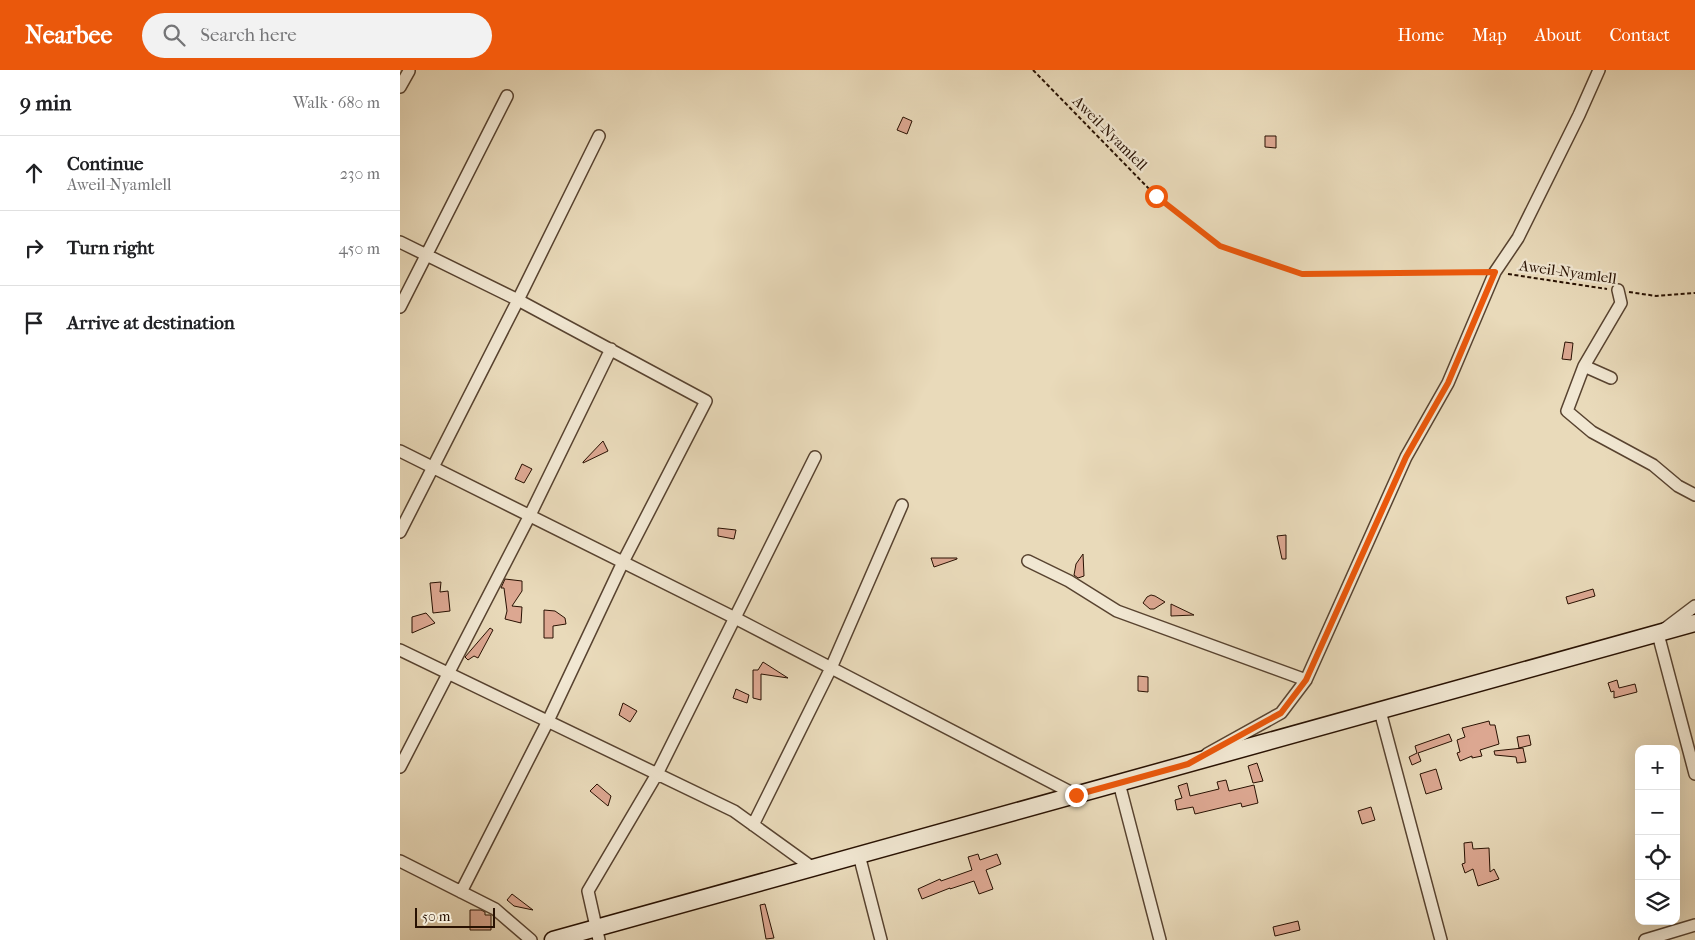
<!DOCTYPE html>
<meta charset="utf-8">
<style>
body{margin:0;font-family:"IM FELL French Canon",serif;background:#f2f2f2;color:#202124}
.controls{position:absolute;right:15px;bottom:15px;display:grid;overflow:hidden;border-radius:10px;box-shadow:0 5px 20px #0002}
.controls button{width:45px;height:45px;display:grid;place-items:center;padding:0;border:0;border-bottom:1px solid #e0e0e0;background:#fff;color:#202124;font:25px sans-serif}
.scale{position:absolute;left:15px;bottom:12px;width:80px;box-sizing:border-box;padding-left:5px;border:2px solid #281102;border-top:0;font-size:14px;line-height:18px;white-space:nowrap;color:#281102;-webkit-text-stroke:4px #f1e7d2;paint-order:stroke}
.stop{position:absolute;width:15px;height:15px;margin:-11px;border:4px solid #ea580c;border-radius:50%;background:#fff}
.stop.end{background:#ea580c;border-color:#fff;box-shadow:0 1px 5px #0008}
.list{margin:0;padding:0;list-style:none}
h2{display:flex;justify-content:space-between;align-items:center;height:65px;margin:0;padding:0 20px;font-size:21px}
h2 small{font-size:16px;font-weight:400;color:#757577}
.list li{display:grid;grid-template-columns:32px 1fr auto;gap:15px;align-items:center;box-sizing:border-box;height:75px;padding:0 20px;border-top:1px solid #e0e0e0}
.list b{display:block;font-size:19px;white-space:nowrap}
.list p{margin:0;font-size:16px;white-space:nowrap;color:#757577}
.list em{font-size:16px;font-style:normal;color:#757577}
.icon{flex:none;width:28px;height:28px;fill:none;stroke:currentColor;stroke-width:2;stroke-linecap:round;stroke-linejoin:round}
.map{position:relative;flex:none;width:1295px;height:870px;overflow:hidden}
header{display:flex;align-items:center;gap:30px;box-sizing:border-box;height:70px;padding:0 25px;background:#ea580c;color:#fff}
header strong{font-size:24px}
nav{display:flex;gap:28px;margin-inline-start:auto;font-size:18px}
.search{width:350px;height:45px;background:#f2f2f2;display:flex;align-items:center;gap:12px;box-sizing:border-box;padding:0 18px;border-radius:28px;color:#757577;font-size:19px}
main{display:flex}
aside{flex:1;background:#fff}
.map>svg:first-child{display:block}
.building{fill:#dca791;stroke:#281102}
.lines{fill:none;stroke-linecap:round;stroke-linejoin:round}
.street-casing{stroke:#584330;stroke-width:14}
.secondary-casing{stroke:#281102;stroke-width:19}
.path{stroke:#281102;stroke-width:2;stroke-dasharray:4 2.5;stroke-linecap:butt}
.street{stroke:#f1e7d2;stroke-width:11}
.secondary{stroke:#f1e7d2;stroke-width:16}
.route{stroke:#ea580c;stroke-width:6}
.labels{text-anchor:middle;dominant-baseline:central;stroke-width:4.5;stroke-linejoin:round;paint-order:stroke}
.street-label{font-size:15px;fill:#281102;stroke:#f1e7d2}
</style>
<header>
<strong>Nearbee</strong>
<div class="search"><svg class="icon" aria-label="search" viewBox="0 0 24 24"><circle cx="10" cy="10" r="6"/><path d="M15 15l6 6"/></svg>Search here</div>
<nav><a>Home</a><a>Map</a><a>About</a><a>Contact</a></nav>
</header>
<main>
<aside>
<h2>9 min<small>Walk · 680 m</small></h2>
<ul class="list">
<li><svg class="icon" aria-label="ahead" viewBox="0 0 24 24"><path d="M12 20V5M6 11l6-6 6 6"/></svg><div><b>Continue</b><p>Aweil-Nyamlell</p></div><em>230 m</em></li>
<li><svg class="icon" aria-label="right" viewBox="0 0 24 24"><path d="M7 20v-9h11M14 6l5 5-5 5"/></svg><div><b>Turn right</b></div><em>450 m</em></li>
<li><svg class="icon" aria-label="arrive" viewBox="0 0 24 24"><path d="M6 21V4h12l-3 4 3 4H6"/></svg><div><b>Arrive at destination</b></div></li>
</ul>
</aside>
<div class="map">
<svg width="1295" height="870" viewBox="0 0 1295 870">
<rect width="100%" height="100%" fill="#e9daba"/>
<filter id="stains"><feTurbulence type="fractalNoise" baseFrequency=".004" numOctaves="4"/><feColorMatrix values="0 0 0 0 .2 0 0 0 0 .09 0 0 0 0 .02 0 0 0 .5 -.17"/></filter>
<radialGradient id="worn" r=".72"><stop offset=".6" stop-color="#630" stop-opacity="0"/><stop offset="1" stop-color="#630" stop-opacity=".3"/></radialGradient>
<path class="building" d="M503 47 512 51 507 64 497 60Z
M865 66H876V78L865 77Z
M1165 272 1173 273 1171 290 1162 289Z
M203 371 208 381 183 393V392Z
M122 394 132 399 124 413 115 409Z
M318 458 336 460 334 469 318 466Z
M886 465V489H882L877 466Z
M683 484 684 506 678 508 674 505 676 494Z
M531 488H557V489L534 497Z
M105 509 122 511V521L112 536 122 537 121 553 105 549 107 541 104 518H101Z
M41 512 40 522 48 521 50 541 33 543 30 513Z
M1193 519 1195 526 1168 534 1166 527Z
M751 525 755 526 765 532 754 539H750L743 533 747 527Z
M771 534 794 545 771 546Z
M144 540 155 541 165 548 166 554 153 556V568H144Z
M26 543 35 553 12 563V547Z
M90 558 93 560 78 588 74 586 68 590 65 587Z
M363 592 388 608 361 604V630L353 628V600H358Z
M738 606 748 607V622L738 621Z
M1217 610 1219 618 1235 614 1237 622 1214 628V621L1211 622 1208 613Z
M336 619 349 625 347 633 333 628Z
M223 633 237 641 230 652 219 645Z
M1089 651 1090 655H1095L1099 674 1080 680 1082 686 1072 688V686L1060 691 1057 683 1060 682 1057 670 1065 667 1062 658Z
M1049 664 1052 671 1018 683 1021 691 1012 695 1009 687 1017 683 1015 676Z
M1129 665 1131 675 1119 678 1117 667Z
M1123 678 1126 692 1117 693 1116 687 1095 685 1094 681Z
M857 693 863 711 853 713 848 696Z
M1036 699 1042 719 1026 724 1020 704Z
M826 710 829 721 854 715 858 733 842 737 841 733 795 744 793 737 777 740 775 730 782 728 778 716 787 713 790 726 819 719 817 712Z
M197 714 211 726 208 736 190 721Z
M971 737 975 750 962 754 958 741Z
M1072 772 1073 779 1089 778 1090 802 1094 799 1099 809 1078 816 1073 799 1065 803 1062 794 1065 793 1064 773Z
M578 784 580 790 597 784 601 794 586 800 593 819 579 824 574 811 550 819V818L522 829 518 819 540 809 541 811 572 800 568 787Z
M112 824 133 840 114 836 107 830Z
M365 834 374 868 366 869 360 835Z
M70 840H81L85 842V845H91V860H70Z
M898 851 900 860 875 866 873 857Z"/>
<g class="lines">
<g class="street-casing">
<path id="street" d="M0 17 9 1
M0 172 118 230 306 331 223 492 148 651 61 822
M0 237 107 26
M1184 296 1221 233 1218 220
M1211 308 1184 296 1167 341 1192 362 1253 395 1278 416 1295 425
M0 381 335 548 676 725
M0 462 118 230 199 66
M628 491 669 511 717 541 906 610 881 643 807 684
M1295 536 1258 564 1295 704
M0 580 334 741 413 798
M906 610 1006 387 1048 313 1095 202 1118 168 1179 45 1199 0
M980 641 1041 870
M0 697 130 445 211 279
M719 713 760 870
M353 755 431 598 502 435
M459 785 481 870
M0 791 95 839 131 870
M199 870 188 821 257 704 415 387
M1245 870 1295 855"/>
</g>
<g class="secondary-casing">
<path id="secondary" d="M153 870 1295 553"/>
</g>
<path class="path" d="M633 0 756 126 820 176 902 204 1083 202
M1108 204 1207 219
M1229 222 1256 226 1295 223"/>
<use href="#street" class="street"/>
<use href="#secondary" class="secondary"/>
</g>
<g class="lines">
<path class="route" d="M676 725 788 694 881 643 906 610 1006 387 1048 313 1095 202 902 204 820 176 756 126"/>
</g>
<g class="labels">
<g class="street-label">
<text transform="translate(710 63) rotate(45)">Aweil-Nyamlell</text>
<text transform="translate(1168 202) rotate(8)">Aweil-Nyamlell</text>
</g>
</g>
<rect width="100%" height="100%" filter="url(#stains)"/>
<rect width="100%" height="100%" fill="url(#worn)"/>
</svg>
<div class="controls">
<button>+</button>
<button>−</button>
<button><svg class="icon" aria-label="locate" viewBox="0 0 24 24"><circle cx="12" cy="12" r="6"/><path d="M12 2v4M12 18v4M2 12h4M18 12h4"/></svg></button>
<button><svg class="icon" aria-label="layers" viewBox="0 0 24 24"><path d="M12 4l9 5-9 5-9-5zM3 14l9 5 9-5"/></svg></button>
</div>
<div class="scale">50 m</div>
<div class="stop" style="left:756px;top:126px"></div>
<div class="stop end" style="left:676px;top:725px"></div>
</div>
</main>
